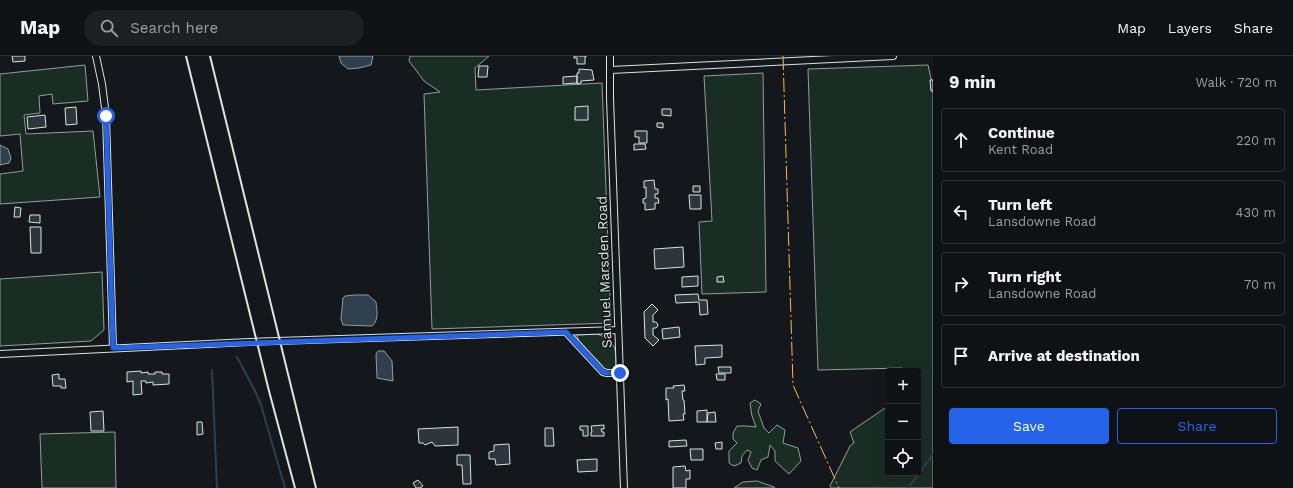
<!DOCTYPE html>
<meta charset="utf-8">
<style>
body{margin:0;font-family:"Work Sans",sans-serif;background:#1d2022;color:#f1f3f6}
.controls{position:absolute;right:12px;bottom:12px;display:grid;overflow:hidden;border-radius:4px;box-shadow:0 4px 16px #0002}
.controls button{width:36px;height:36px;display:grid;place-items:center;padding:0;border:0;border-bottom:1px solid #2f3234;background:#0f1215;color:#f1f3f6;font:20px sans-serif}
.stop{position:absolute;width:12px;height:12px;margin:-9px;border:3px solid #2563eb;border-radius:50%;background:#fff}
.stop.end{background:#2563eb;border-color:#fff;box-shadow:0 1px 4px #0008}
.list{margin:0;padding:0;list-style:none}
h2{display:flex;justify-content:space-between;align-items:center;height:52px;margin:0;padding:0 16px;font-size:17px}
h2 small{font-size:13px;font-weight:400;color:#9b9ea0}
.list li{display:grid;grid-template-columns:26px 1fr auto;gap:12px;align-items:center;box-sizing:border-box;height:64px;margin:0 8px 8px;padding:0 8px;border:1px solid #2f3234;border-radius:4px}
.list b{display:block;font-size:15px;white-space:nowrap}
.list p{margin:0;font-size:13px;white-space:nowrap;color:#9b9ea0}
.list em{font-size:13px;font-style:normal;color:#9b9ea0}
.actions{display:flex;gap:8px;padding:12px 16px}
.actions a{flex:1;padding:9px 0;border:1px solid #2563eb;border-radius:4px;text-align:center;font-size:14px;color:#2563eb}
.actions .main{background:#2563eb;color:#fff}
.icon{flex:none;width:22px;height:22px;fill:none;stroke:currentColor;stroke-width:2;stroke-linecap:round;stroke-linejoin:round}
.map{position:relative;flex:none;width:933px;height:432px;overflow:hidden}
header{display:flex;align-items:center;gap:24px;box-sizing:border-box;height:56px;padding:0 20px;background:#0f1215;border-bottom:1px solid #2f3234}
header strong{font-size:19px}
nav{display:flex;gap:22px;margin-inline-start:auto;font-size:14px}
.search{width:280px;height:36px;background:#1d2022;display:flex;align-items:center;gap:10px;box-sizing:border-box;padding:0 14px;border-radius:22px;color:#9b9ea0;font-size:15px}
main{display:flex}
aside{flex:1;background:#0f1215}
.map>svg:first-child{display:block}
.green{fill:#1a2d24;stroke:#939e99}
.water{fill:#2f3f4d;stroke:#939e99}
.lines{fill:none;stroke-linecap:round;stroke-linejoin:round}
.stream{stroke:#2f3f4d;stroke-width:2}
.building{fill:#2c363c;stroke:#d8e6dc}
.street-casing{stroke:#d8e6dc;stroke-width:8}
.street{stroke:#14181c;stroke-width:6}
.wall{stroke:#d8e6dc;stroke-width:2}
.power{stroke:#ffb74d;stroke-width:1;stroke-dasharray:14 3 2 3;stroke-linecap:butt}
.route{stroke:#2563eb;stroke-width:5}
.labels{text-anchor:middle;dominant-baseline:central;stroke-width:3;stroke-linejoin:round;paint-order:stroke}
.street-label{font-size:14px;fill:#d8e6dc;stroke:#14181c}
</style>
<header>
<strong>Map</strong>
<div class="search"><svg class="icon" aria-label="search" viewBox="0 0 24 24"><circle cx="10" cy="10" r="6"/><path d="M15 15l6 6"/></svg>Search here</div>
<nav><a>Map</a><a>Layers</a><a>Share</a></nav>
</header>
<main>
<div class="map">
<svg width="933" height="432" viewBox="0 0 933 432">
<rect width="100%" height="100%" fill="#14181c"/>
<path class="green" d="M410 0H489L475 12 476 34 602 27 611 267 432 273 424 38 440 36 424 25 409 5Z
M85 9 88 45 53 48 52 38 39 40 40 57 24 59 26 78 93 75 100 141 0 148V118L23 115 20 78 0 80V18Z
M928 9 933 32V432H831L830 430 850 390 854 387 850 376 888 350V417H918V315H902V312L818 314 808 13Z
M763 17 766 236 702 238 699 166 712 165 704 20Z
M102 216 104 274 91 285 0 290V223Z
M597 278C609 282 616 288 616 301 616 306 616 310 613 314L609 315 605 314 579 285 577 280 578 279Z
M755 344 761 348 758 355 764 372 769 377 777 369 785 374 783 387 798 392 801 405 789 418 775 405V395L770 389 768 401 761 404 757 414 752 412 748 404 751 396 747 394 742 400 741 407 734 410 729 407V395L737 387 733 383V377L737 370H747L756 371 752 360 750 347Z
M115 376 116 432H42L40 378Z
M757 425 774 431 775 432H734L743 426Z"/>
<path class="water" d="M339 0H373L371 9 359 12 348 13 341 7Z
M0 89 8 93 11 102 9 107 0 109Z
M354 239H368L376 246C377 255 379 264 372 270L343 269 341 263 343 242 345 240Z
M378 295H384L392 305 393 325 377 322 376 298Z"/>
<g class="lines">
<path class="stream" d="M237 301 256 337 261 349 285 432
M212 314 217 432
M908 432 933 398"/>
</g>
<path class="building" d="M12 0H25V5L13 6Z
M574 0H586V1H585V8H577V2H574Z
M479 10H488L487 21H478Z
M579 13 592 14 594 24 581 25V27L577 28V17H579Z
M577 20V27L563 28V21Z
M930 24H933V35H931Z
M588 50V64H575V51Z
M76 51 77 68 66 69 65 52Z
M662 53H671V60L662 59Z
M45 59 46 71 28 73 27 61Z
M657 67H663V72L657 71Z
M635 75H647V87H639V81H635Z
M634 88H645L646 93 634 94Z
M654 124 655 133H658V138H655V142H658L659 147H655V153L645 154V147H643V143L646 142V131L644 132V125Z
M693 130H700V136H693Z
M689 139H701V153H690Z
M15 151 21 152 20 161H14Z
M30 159H40V167L29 166Z
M30 171H41V197H31Z
M683 191 684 211 655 213 654 193Z
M698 220V230L682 231V221Z
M723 220 724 226H717V221Z
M698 238 699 244H707L708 258 700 259 699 246 676 247 675 239Z
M652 248 658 254 653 259V266H656L657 267 658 270 656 272H653V279L659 284 653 290 645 282 644 256Z
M679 271 680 281 663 283 662 273Z
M722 289V301L705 302V308L696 309 695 290Z
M718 311H731V317H719Z
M141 315V317L148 316V318H155V316H162V318H169V328L153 329V326L146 327V325H141L142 338 133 339V325L127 326V316Z
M59 318V323H65L66 332H61V330H53L52 319Z
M716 318H725V324H717Z
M684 329 685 335H682L683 344H684L685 358H683L684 364 669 365 668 343 666 344V332H674L673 330Z
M707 354V366H697V355Z
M103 355 104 375H91L90 356Z
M715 356 716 366H707L708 357Z
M197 366H202L203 378 197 379Z
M604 369V373H601L602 376H604V380H591V376H592L591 370Z
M580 370H588V380H583V374H580Z
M458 371V389L435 390 432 386 425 389 423 387H419L418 373Z
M545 372H553L554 390H545Z
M686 384 687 390 669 391V385Z
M722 386V393H716L715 387Z
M509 388 510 408 496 409 495 403H489V396L494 395V389Z
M690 393H703V404H691Z
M457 399H470L471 428H463L462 409H457Z
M597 403V415L578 416 577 404Z
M685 410 686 415 690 414V423H686V432H673V411Z
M418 424 423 430 420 432H416L413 427Z"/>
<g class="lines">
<g class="street-casing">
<path id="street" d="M96 0 102 28 106 60 113 292
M610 0V42L624 432
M611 14 893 0
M566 276 603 316 607 317H620
M0 298 249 286 618 274"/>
</g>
<use href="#street" class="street"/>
<path class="wall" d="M186 0 269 335 295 432
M210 0 316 432"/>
<path class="power" d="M783 0 793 329 839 432"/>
</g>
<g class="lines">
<path class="route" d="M106 60 113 292 566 276 603 316 607 317H620"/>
</g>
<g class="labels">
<g class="street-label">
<text transform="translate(604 216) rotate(-92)">Samuel Marsden Road</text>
</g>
</g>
</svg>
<div class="controls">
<button>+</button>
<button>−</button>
<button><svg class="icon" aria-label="locate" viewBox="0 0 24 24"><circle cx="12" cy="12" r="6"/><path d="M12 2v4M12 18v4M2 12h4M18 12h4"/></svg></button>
</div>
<div class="stop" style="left:106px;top:60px"></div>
<div class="stop end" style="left:620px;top:317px"></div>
</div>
<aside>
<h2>9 min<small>Walk · 720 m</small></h2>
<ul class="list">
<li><svg class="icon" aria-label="ahead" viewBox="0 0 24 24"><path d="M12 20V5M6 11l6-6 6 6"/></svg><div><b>Continue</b><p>Kent Road</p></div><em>220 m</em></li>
<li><svg class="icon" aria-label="left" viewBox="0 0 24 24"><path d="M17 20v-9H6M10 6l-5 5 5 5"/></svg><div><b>Turn left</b><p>Lansdowne Road</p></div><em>430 m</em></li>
<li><svg class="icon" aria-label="right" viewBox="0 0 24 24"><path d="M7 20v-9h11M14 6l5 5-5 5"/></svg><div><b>Turn right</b><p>Lansdowne Road</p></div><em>70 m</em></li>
<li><svg class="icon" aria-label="arrive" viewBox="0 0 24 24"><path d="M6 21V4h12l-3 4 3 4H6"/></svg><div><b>Arrive at destination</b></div></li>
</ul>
<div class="actions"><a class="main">Save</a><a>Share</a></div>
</aside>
</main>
